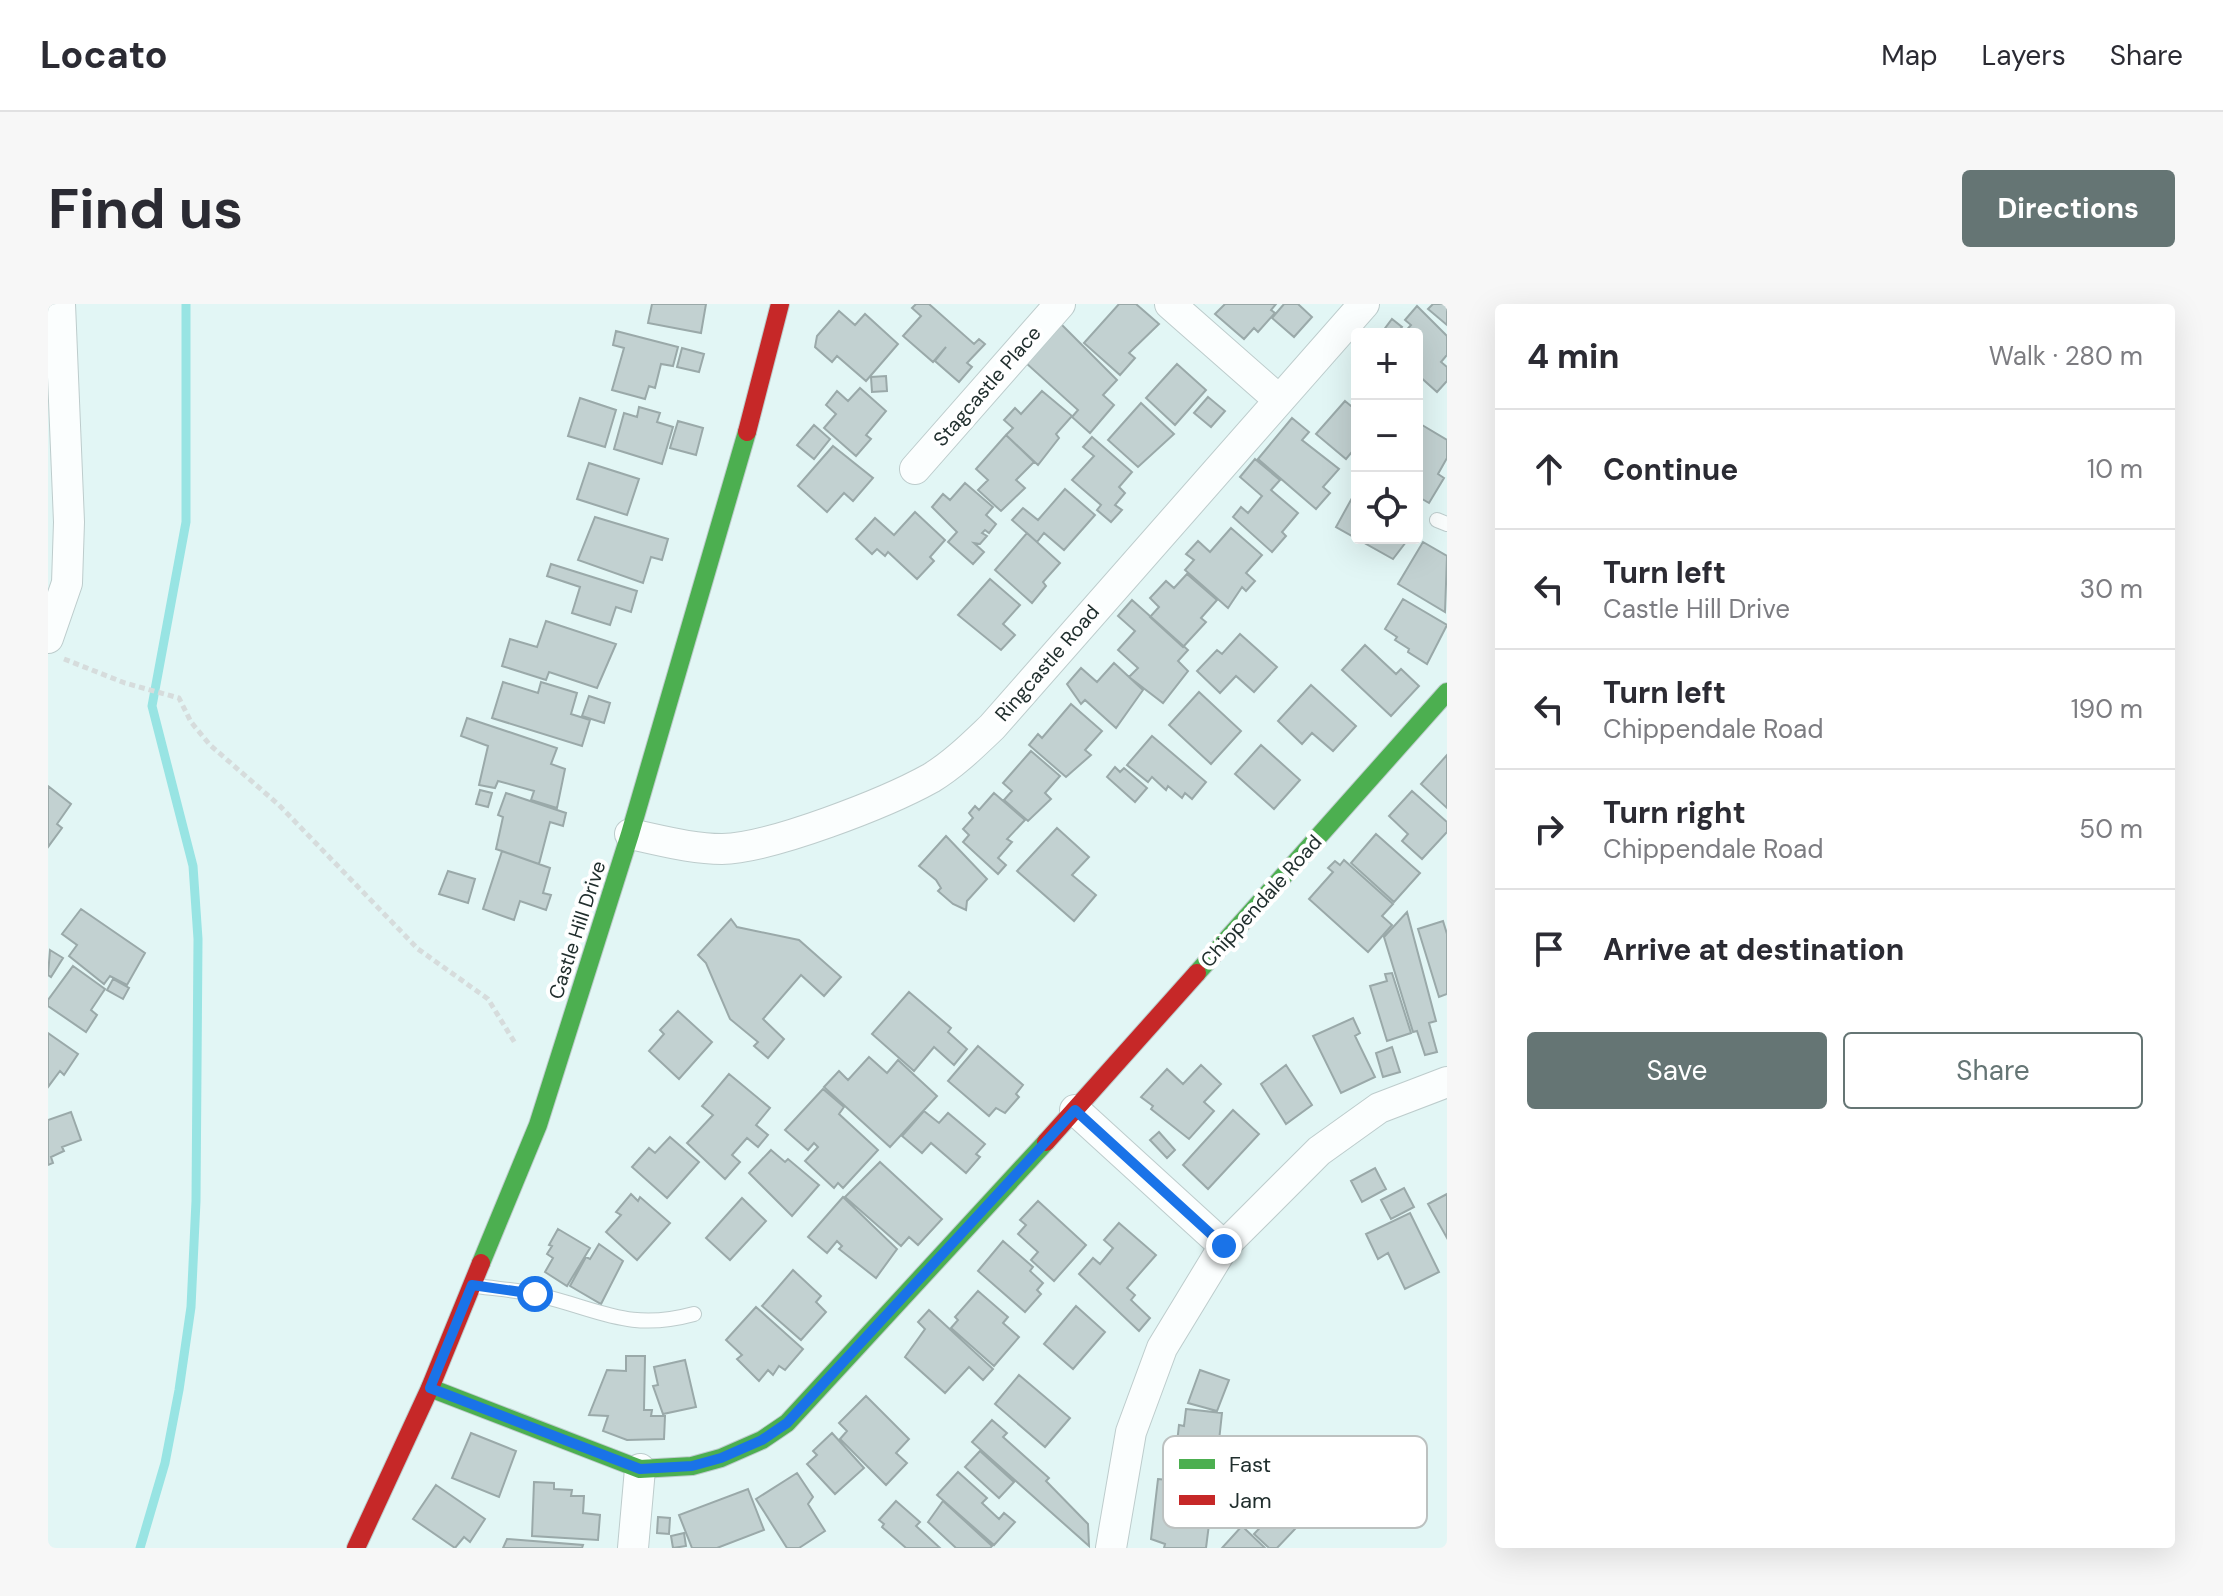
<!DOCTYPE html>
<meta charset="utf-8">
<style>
body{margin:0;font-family:"DM Sans",sans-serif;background:#f7f7f7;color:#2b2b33}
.controls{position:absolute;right:24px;top:24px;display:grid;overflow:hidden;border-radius:8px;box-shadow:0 8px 32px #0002}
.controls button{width:72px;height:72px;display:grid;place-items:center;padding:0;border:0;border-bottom:2px solid #e1e1e2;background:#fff;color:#2b2b33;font:40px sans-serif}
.stop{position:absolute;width:24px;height:24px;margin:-18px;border:6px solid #1a73e8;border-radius:50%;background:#fff}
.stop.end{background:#1a73e8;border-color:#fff;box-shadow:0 2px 8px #0008}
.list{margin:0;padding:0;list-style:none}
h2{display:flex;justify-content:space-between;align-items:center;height:104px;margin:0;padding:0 32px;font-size:34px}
h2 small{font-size:26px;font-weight:400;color:#7c7c81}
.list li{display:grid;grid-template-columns:52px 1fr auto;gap:24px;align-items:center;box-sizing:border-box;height:120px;padding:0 32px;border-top:2px solid #e1e1e2}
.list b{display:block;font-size:30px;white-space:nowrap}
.list p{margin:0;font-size:26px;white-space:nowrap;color:#7c7c81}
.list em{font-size:26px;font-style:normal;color:#7c7c81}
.actions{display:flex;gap:16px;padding:24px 32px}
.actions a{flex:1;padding:18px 0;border:2px solid #657574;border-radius:8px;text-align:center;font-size:28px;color:#657574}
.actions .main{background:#657574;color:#fff}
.icon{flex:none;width:44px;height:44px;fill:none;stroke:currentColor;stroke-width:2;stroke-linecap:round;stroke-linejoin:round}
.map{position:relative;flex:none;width:1399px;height:1244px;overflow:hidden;border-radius:8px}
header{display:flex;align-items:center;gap:48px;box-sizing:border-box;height:112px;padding:0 40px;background:#fff;border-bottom:2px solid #e1e1e2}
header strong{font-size:38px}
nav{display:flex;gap:44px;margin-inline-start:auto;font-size:28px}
.intro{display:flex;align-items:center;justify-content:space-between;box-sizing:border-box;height:192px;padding:0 48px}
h1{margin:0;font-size:56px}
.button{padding:20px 36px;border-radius:8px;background:#657574;color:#fff;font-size:28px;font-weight:700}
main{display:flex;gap:48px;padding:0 48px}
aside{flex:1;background:#fff;border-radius:8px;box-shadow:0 8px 32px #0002}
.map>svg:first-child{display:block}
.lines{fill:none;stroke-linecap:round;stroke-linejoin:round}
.stream{stroke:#98e4e3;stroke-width:9}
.building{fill:#c2d1d1;stroke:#9aa9a9;stroke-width:2}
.lane-casing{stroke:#bdcccc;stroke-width:16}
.street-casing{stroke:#bdcccc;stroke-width:32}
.fast-casing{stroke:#bdcccc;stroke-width:20}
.jam-casing{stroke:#bdcccc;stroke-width:20}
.path{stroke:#d6dcdc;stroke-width:5;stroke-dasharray:6 4;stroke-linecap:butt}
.lane{stroke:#fbfefe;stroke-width:14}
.street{stroke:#fbfefe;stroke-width:30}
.fast{stroke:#4caf50;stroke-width:18}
.jam{stroke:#c62828;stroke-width:18}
.route{stroke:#1a73e8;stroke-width:10}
.labels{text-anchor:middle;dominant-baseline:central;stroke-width:8;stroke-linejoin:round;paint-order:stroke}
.street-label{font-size:20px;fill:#212f2e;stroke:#fff}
.key{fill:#fff;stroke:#bcc1c0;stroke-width:2}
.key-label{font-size:22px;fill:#212f2e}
</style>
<header>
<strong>Locato</strong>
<nav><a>Map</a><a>Layers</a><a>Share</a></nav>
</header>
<div class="intro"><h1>Find us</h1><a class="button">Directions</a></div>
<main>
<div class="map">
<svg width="1399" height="1244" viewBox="0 0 1399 1244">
<rect width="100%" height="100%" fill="#e2f6f5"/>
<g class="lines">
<path class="stream" d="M92 1244 117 1159 131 1086 143 1003 148 897 150 635 145 562 104 402 138 218V0"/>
</g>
<path class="building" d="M604 0H658L653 29 600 19Z
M868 0H881L926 40 931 35 937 40 919 59 924 63 911 78 887 57 898 43 885 58 855 32 873 12 864 4Z
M1071 0H1088L1111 20 1081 49 1087 54 1072 71 1036 39Z
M1177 0H1228L1223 6 1227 9 1210 28 1206 24 1196 35 1167 10Z
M1236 0H1250L1264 13 1246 33 1224 14Z
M1385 0H1399V21L1380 5Z
M1369 2 1399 32V51L1393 58 1399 63V77L1389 88 1369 70V30H1355L1363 21 1357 16Z
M791 7 807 21 817 10 850 40 818 77 789 52 784 58 767 43 769 32Z
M1344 15 1354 23 1348 30H1338L1335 27Z
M1013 20 1069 76 1055 91 1066 101 1042 129 1024 113 1030 106 978 59Z
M568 27 630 43 625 62 613 60 607 84 601 82 597 95 564 86 576 44 565 41Z
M634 44 656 50 651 68 629 63Z
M1129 60 1158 86 1127 121 1098 94Z
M838 72 839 87 824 88 823 73Z
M812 84 838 107 818 131 823 135 808 152 776 124 788 110 778 101 789 87 800 97Z
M994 87 1024 112 1008 130 1011 134 990 161 958 131 965 124 956 116 967 104 973 110Z
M1160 93 1177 107 1163 123 1146 109Z
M532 94 568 106 557 143 520 132Z
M1297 97 1309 107V142L1298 155 1268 130Z
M1093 99 1126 130 1090 163 1060 136Z
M591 103 612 109 609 118 625 123 614 160 566 145 576 109 589 113Z
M1244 114 1261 128 1254 136 1291 165 1275 183 1282 189 1268 205 1210 155Z
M630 117 655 124 648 151 622 144Z
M1369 118 1399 136V154L1390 170 1396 174 1381 199 1369 192Z
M766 121 782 135 766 155 749 141Z
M958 131 986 158 968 176 977 184 953 207 930 186 940 176 928 165Z
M1044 133 1084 168 1071 183 1077 189 1067 201 1074 206 1063 218 1049 206 1053 201 1024 176 1046 152 1035 143Z
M785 142 825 174 805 197 796 189 779 208 750 182Z
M1207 155 1232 176 1223 186 1250 209 1234 228 1238 232 1224 248 1185 213 1193 203 1200 209 1214 192 1192 173Z
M541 159 591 175 579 211 529 195Z
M917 179 945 203 938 211 948 220 941 229 937 226 934 229 939 232 932 240 926 239 936 248 925 260 900 238 909 228 884 203 895 190 902 196Z
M1017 185 1047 211 1016 246 996 229 989 238 964 216 975 204 990 216Z
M1309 185V234H1361L1345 255 1288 223Z
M867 208 897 236 882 253 886 257 869 275 840 248 837 252 829 245 824 250 808 235 827 214 846 231Z
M547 213 620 235 614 256 603 253 595 279 530 256Z
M1183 224 1214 251 1198 269 1207 277 1198 287 1194 283 1180 304 1137 266 1146 256 1138 250 1150 237 1162 248Z
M979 229 1012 259 995 278 998 282 984 299 947 266Z
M1375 238 1399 252 1397 308 1350 280Z
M503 260 589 287 583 308 568 303 562 321 524 309 532 283 499 272Z
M1139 270 1169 296 1153 314 1158 318 1135 343 1102 313 1111 303 1102 294 1118 277 1126 284Z
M942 275 972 301 955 320 967 331 953 346 910 311Z
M1355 295 1399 321 1379 360 1360 348 1361 345 1347 336 1349 333 1337 325Z
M1084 296 1140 346 1130 357 1140 367 1115 399 1081 373 1090 364 1070 346 1087 327 1070 312Z
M498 317 568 340 549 384 501 368 498 376 454 362 462 335 489 343Z
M1192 330 1229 363 1206 388 1188 372 1172 389 1149 367 1169 346 1174 350Z
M1317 341 1348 370 1353 365 1371 382 1343 412 1294 366Z
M1066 359 1095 386 1068 424 1037 396 1033 400 1019 380 1033 364 1049 378Z
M455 378 490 389 493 378 529 389 523 410 542 416 534 442 444 414Z
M1263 381 1308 422 1285 447 1264 429 1254 440 1230 417Z
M1151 388 1193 427 1163 460 1121 421Z
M541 392 562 399 556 419 534 412Z
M1023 400 1054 427 1037 446 1043 451 1018 473 981 441 990 430 994 434Z
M419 414 509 444 503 460 517 465 509 504 483 496 486 487 450 477 447 484 431 481 440 442 413 432Z
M1104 432 1158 478 1144 495 1137 489 1134 494 1120 482 1118 486 1104 473 1100 478 1079 461Z
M1213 441 1252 476 1226 505 1187 470Z
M983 447 1012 472 997 489 1003 495 980 517 956 496 964 487 955 479Z
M1399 451V504L1373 480Z
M1067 463 1072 468 1076 464 1099 484 1087 498 1059 473Z
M0 482 23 500 9 520 14 524 0 543Z
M432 486 444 489 440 503 428 500Z
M1364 487 1399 518V528L1374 555 1354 537 1360 530 1341 512Z
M458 489 518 509 515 522 502 518 491 560 448 545 455 513 450 511Z
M946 489 977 516 959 535 964 538 950 554 958 561 950 570 915 538 921 531 915 525 925 514 921 509 927 502 931 506Z
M1009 524 1041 553 1024 571 1048 591 1026 617 969 567Z
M1328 530 1372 569 1346 598 1303 559Z
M898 532 939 575 919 597 918 606 905 600 890 587 893 584 888 576 871 562Z
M454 547 502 564 495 589 503 591 498 606 472 597 466 616 435 605Z
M1296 556 1345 600 1334 612 1344 621 1320 648 1261 595 1285 568 1280 564 1287 557 1292 561Z
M400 567 427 575 420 599 391 590Z
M33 605 97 649 79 681 62 672 56 680 21 652 29 641 14 630Z
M1359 608 1388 717 1381 719 1389 748 1377 751 1369 727 1365 728 1336 633Z
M683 615 689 623 751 636 793 673 776 692 753 671 715 715 736 735 720 754 706 742 710 738 682 715 658 659 650 651Z
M1395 617 1399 630V690L1391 693 1370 625Z
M2 646 15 654 3 673 0 671Z
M25 662 57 685 43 706 49 711 38 728 0 702V696Z
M1344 669 1363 729 1339 737 1322 682 1339 677 1337 670Z
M65 675 81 684 75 695 59 686Z
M861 688 903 724 900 728 919 745 906 761 886 743 866 767 824 730Z
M630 707 664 738 631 775 601 747 616 730 612 726Z
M1305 714 1312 729 1307 732 1327 773 1293 789 1265 732Z
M0 729 30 750 16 771 12 767 0 783Z
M930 742 975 781 968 790 971 793 957 809 948 804 941 812 900 777Z
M1344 743 1352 768 1335 773 1328 749Z
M821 753 839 769 850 756 889 792 842 843 776 783 791 767 800 776Z
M1153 761 1173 780 1156 798 1166 807 1141 835 1103 805 1105 802 1093 793 1119 765 1135 780Z
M1238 761 1264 801 1238 820 1213 780Z
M681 770 722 804 708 821 720 831 710 843 699 834 684 851 692 858 677 875 639 839 665 811 654 802Z
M775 785 796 803 791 810 830 846 795 884 790 879 786 884 757 857 770 843 766 839 760 846 737 826Z
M1185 806 1211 830 1160 885 1135 861Z
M876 807 891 819 900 809 937 840 928 850 932 853 918 869 883 839 874 849 854 832Z
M23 808 33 836 14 843 16 847 3 853 5 859 0 861V816Z
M1111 828 1127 846 1119 854 1102 836Z
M622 833 651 858 619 894 584 863 601 844 607 849Z
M723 846 737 858 740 855 771 881 744 912 701 869Z
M832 858 894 915 870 941 861 933 853 942 797 893Z
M1327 864 1338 885 1314 898 1303 877Z
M1356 884 1366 903 1343 915 1333 896Z
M583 890 590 897 592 893 622 919 589 956 558 928 573 911 568 908Z
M1399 890V934L1380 900Z
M795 893 849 945 828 974 791 945 794 942 789 937 779 949 760 933Z
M694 894 718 917 682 956 658 934Z
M990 897 1038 941 1006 977 983 956 990 948 970 930 978 921 972 916Z
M1362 909 1391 968 1357 985 1340 949 1330 955 1318 930Z
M1071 919 1108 951 1079 984 1087 991 1083 996 1102 1014 1091 1027 1031 970 1045 954 1052 960 1065 944 1056 936Z
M510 925 542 944 519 982 497 968 505 954 499 950 504 942 501 941Z
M955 937 985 963 982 967 995 979 989 986 993 990 977 1008 930 967Z
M551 940 575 957 553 1000 522 982 538 953 542 955Z
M745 966 773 992 768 998 778 1008 753 1036 714 1002Z
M930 987 960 1013 955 1019 971 1033 946 1062 903 1024 910 1016 907 1013Z
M1028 1002 1057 1028 1025 1065 996 1040Z
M708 1003 755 1045 737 1066 731 1062 725 1071 720 1066 711 1077 689 1055 694 1051 678 1036Z
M881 1006 945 1065 935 1076 921 1063 897 1089 857 1053 877 1025 870 1018Z
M578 1052H597L596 1106H604L603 1112H617L616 1135 579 1136 555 1127 560 1112 541 1111 559 1066 578 1067Z
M637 1056 648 1103 615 1110 605 1082 610 1081 606 1063Z
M1152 1066 1181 1076 1169 1107 1140 1099Z
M971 1071 1022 1114 997 1143 947 1100Z
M818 1092 861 1135 848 1149 859 1159 838 1181 792 1135 799 1127 791 1119Z
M1138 1105 1174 1109 1167 1174 1130 1169 1134 1139H1129L1131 1121 1136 1122Z
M944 1116 959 1129 955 1133 1001 1174 998 1177 1040 1220 1041 1242 924 1138Z
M423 1129 468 1147 451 1193 404 1174Z
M784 1129 816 1164 787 1190 759 1160 769 1151 765 1147Z
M932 1147 966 1178 951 1194 917 1163Z
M910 1168 939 1194 934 1199 951 1215 956 1209 967 1218 946 1241 889 1191Z
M749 1169 765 1193 760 1200 777 1227 751 1244H739L708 1195Z
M1110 1175 1129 1177V1183L1165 1189 1158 1244H1116L1117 1240 1103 1235Z
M486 1178 506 1179V1185L524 1186 523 1192H536L535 1209 552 1211 550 1236 484 1232Z
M1238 1180 1265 1206 1229 1244H1221L1206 1230 1222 1213 1214 1205Z
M388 1181 437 1215 422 1238 416 1233 407 1244 365 1215Z
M700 1185 716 1226 669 1244H644L631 1211Z
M848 1197 872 1218 868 1222 892 1244H858L834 1223 836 1220 831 1216Z
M895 1197 944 1242 942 1244H908L880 1218Z
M610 1213 622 1214 621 1230 609 1229Z
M1194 1222 1217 1244H1174Z
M636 1229 638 1242 625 1244 623 1232Z
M459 1235 535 1241 534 1244H455Z"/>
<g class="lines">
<g class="lane-casing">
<path id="lane" d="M1389 216 1399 220
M429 982C449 985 470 986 490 991 551 1005 580 1028 646 1010"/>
</g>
<g class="street-casing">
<path id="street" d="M1122 0 1230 95
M867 165 1012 0
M0 334 19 279 21 218 12 0
M582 530C612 536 643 545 674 545 723 544 838 499 883 474 906 460 925 441 944 423L1316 0
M1027 806 1176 942
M585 1244 592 1165
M1063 1244 1083 1128 1114 1044 1176 942 1271 847 1331 804 1399 778"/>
</g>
<g class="fast-casing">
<path id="fast" d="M1149 669 1399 388
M433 959 490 821 582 530 699 128
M382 1084 592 1165 644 1162 673 1154 714 1136 739 1119 998 838"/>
</g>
<g class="jam-casing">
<path id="jam" d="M699 128 732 0
M998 838 1149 669
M308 1244 382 1084 433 959"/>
</g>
<path class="path" d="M16 355 77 379 131 394 143 418 162 441 231 501 370 645 440 695 467 739"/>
<use href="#lane" class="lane"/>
<use href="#street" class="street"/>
<use href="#fast" class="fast"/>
<use href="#jam" class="jam"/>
</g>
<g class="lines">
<path class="route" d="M487 990 424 981 382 1084 592 1165 644 1162 673 1154 714 1136 739 1119 1027 806 1176 942"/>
</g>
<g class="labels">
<g class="street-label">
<text transform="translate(939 82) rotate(-49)">Stagcastle Place</text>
<text transform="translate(999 359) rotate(-49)">Ringcastle Road</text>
<text transform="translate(1213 597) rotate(-48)">Chippendale Road</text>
<text transform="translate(529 626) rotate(-72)">Castle Hill Drive</text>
</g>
</g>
<rect x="1115" y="1132" width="264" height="92" rx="12" class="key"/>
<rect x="1131" y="1155" width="36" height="10" fill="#4caf50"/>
<rect x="1131" y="1191" width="36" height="10" fill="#c62828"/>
<g class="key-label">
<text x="1181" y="1168">Fast</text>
<text x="1181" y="1204">Jam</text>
</g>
</svg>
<div class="controls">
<button>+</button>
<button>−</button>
<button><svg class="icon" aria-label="locate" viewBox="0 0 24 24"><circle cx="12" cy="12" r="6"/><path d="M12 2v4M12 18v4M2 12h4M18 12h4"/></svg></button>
</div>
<div class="stop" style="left:487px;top:990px"></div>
<div class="stop end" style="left:1176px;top:942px"></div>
</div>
<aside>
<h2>4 min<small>Walk · 280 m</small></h2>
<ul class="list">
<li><svg class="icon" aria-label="ahead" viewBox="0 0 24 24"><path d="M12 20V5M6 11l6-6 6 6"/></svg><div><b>Continue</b></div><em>10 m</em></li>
<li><svg class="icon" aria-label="left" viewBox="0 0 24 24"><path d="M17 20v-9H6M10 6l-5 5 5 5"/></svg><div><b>Turn left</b><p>Castle Hill Drive</p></div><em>30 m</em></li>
<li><svg class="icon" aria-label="left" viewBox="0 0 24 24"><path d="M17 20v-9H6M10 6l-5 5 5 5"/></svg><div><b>Turn left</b><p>Chippendale Road</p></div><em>190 m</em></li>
<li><svg class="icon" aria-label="right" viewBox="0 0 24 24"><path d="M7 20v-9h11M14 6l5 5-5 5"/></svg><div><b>Turn right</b><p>Chippendale Road</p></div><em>50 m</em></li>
<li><svg class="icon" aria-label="arrive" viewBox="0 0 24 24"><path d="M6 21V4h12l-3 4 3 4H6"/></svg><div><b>Arrive at destination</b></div></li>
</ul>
<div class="actions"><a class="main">Save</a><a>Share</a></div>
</aside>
</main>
